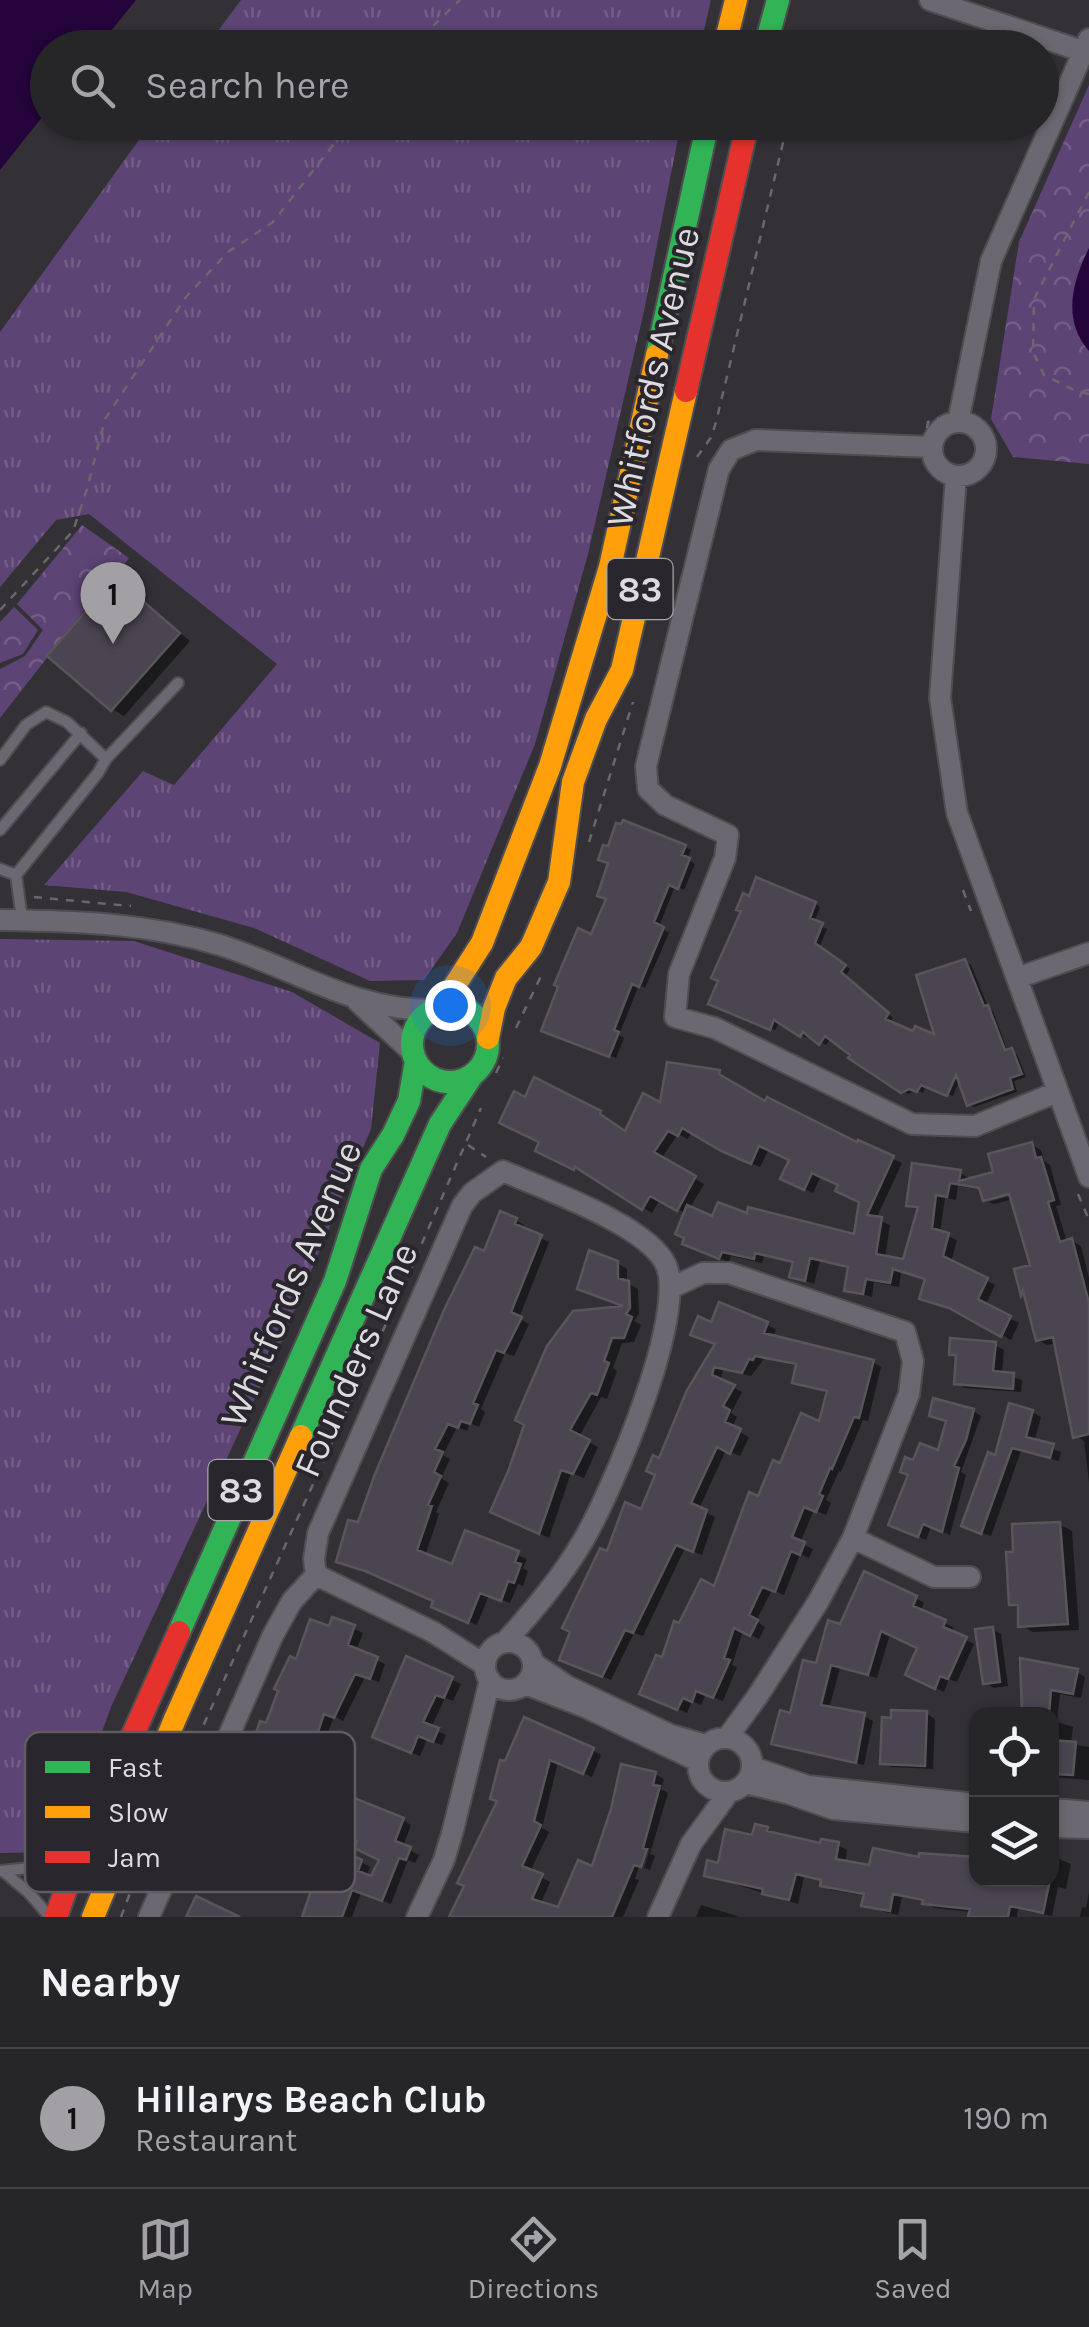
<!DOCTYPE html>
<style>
body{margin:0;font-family:Karla,sans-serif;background:#323134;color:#f1f3f6}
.controls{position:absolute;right:30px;bottom:30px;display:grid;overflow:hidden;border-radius:20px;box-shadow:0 2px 8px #0004}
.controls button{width:90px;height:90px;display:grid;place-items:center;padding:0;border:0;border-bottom:2px solid #424245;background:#262528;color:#f1f3f6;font:50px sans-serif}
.you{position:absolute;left:450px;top:1005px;width:35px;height:35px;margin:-25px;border:8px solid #fff;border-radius:50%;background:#1a73e8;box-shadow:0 0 0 15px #1a73e833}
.badge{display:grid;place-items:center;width:65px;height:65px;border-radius:50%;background:#a2a0a4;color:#111;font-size:32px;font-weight:700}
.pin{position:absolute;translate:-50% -82px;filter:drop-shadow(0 2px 5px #0008)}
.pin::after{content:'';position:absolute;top:52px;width:35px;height:30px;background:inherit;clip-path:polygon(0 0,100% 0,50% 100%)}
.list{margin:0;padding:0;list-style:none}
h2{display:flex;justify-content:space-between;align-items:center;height:130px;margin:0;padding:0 40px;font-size:42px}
h2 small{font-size:32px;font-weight:400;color:#a4a5a8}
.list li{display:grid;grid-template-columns:65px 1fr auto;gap:30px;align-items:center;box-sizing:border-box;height:140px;padding:0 40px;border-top:2px solid #424245}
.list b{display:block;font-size:38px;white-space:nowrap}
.list p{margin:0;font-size:32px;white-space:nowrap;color:#a4a5a8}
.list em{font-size:32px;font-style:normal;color:#a4a5a8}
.icon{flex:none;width:55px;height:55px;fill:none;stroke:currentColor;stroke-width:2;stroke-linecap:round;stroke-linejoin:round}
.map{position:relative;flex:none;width:1089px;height:1917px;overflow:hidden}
.search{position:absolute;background:#262528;box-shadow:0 2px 8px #0004;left:30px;right:30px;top:30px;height:110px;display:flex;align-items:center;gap:25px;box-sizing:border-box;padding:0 35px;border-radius:55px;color:#a4a5a8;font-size:38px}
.sheet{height:270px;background:#262528}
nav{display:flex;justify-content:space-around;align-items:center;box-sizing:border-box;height:140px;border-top:2px solid #424245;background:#262528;font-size:28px;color:#a4a5a8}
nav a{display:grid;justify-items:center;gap:5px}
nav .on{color:#a2a0a4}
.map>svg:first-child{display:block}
.grass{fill:url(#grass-tufts)}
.park{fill:url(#park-crowns)}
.water{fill:#24043b}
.shadow{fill:#0007;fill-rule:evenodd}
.building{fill:#4b4451;stroke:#58565a;stroke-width:2.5}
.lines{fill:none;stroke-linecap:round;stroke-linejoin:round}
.lane-casing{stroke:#4e4d50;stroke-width:14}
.street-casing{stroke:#4e4d50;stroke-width:24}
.fast-casing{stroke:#4e4d50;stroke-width:26}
.slow-casing{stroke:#4e4d50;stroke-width:26}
.jam-casing{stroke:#4e4d50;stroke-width:26}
.path{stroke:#6a676d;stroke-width:2.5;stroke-dasharray:8 8;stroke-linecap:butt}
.lane{stroke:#6c6872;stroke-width:10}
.street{stroke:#6c6872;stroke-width:20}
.fast{stroke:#30b455;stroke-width:22}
.slow{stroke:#ff9f0a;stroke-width:22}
.jam{stroke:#e5322d;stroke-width:22}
.labels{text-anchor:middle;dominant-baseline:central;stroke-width:8;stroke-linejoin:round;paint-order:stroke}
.shield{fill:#29262d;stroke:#a7a5aa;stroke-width:2.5}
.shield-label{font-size:35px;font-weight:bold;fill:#dddbdf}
.street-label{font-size:38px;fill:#dddbdf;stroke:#29262d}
.key{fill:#29262d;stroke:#5f5c62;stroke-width:2.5}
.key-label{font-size:28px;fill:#dddbdf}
</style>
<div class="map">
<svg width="1089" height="1917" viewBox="0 0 1089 1917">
<defs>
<pattern id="grass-tufts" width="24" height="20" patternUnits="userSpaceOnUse" patternTransform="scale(2.5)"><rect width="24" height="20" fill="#5c4474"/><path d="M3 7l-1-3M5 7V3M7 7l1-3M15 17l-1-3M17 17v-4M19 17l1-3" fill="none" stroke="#735e87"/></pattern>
<pattern id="park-crowns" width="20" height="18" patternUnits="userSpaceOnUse" patternTransform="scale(2.5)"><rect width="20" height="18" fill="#5c4474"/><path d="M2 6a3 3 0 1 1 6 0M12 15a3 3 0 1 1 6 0" fill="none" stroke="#735e87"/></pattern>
</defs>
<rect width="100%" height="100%" fill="#333136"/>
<path class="grass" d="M241 0H711L700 47H206Z
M152 122 681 123 644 311 588 554 535 744 457 933 424 980 370 981 254 928 126 892 44 885 143 771 174 785 277 664 89 514 56 520 0 587V332Z
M0 939 134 941 292 992 380 1043 371 1129 281 1342 111 1707 58 1852 0 1853Z"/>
<path class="park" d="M1089 85V464L1013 457 991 419 1019 242Z
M82 525 129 558 115 577 96 595 0 718V669L25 656 43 630 17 604Z
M14 607 38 630 23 654 0 663V622Z"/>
<path class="water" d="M0 0H136L98 47 48 48 47 111 0 170Z
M1089 248V351C1062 320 1072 282 1089 248Z"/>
<path class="shadow" d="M116 581 190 641 124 716 112 709Z
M685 847 691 850 687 859 695 864 684 890 675 886 659 927 669 933 645 988 639 985 619 1035 624 1038 616 1058 550 1033 593 937Z
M815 904 820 907 814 923 827 929 819 948 850 969 845 977 893 1018 889 1024 914 1035 938 1038 965 962 971 965 988 1007 993 1011 1008 1052 1017 1054 1026 1077 1014 1081 1017 1092 974 1107 969 1104 960 1079 953 1096 926 1085 923 1093 916 1090 908 1094 852 1057 854 1055 831 1038 826 1045 809 1034 806 1038 780 1021 775 1030 716 1006Z
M719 1072 728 1078 727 1081 766 1104 902 1163 876 1219 890 1225 885 1258 905 1262 917 1209 908 1204 960 1173 969 1178V1181L996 1174 1032 1145 1041 1150 1044 1161 1050 1165 1061 1205 1056 1206 1067 1242 1072 1241 1081 1246 1089 1278V1482L1084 1441 1076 1436 1057 1343 1047 1345 1038 1340 1027 1295 1023 1294 1017 1271 1033 1266 1013 1199 994 1204 989 1202 1021 1193 1020 1188 989 1196V1201L982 1190 958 1186 956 1200 945 1198 940 1233 957 1240 951 1262 995 1285 985 1306 1019 1323 1011 1340 960 1312 922 1298 927 1280 901 1272 899 1287 874 1282 872 1297 847 1289 851 1269 820 1261 814 1284 792 1276 795 1263 764 1256 762 1263 731 1256 729 1262 694 1248 686 1214 660 1199 652 1213 584 1171 547 1156 526 1100 600 1113 626 1134 662 1106ZM692 1131 732 1155 760 1167 769 1149 792 1160V1183L813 1193 821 1176 840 1185 862 1201 856 1237 748 1217 714 1219 689 1209 704 1184 661 1159 678 1134 688 1139Z
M516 1220 524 1225 522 1230 549 1242 519 1318 529 1324 514 1356 505 1353 481 1409 485 1412 479 1427 470 1423 467 1431 457 1427 443 1455 450 1459 441 1478 449 1483 436 1512 439 1514 425 1556 453 1567 467 1533 527 1559 523 1568 528 1571 523 1586 518 1584 510 1603 489 1595 477 1625 442 1611 436 1601 339 1561 360 1526 485 1254Z
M617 1263 627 1269V1283L638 1289 639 1314 634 1321 641 1325 634 1342 622 1343 613 1368 617 1371 607 1399 601 1397 579 1437 598 1447 584 1478 571 1473 549 1538 502 1516 628 1307 590 1294Z
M720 1306 776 1329 773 1337 873 1362 881 1367 868 1421 863 1420 841 1472 839 1471 826 1500 831 1503 826 1515 814 1510 800 1543 813 1549 809 1558 800 1554 784 1595 772 1590 756 1621 765 1627 759 1639 743 1631 732 1665 737 1667 723 1701 706 1694 701 1705 692 1701 687 1713 651 1698 663 1661 680 1626 715 1589 759 1499 781 1467 821 1424 829 1393 794 1382 798 1366 764 1359 751 1376 723 1370 720 1381 742 1392 731 1413 737 1417 732 1428 749 1437 740 1456 726 1450 699 1509 715 1517 702 1555 685 1548 643 1636 634 1633 611 1680 571 1664 609 1554 643 1512 661 1461 717 1345 713 1325Z
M995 1345 1004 1350 1002 1374 1022 1380 1021 1392 965 1388 956 1383 958 1357 952 1353Z
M973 1411 981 1416 961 1472 966 1475 950 1535 931 1527 926 1540 899 1528 915 1463 940 1453 949 1422 932 1415Z
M1032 1412 1041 1417 1034 1442 1061 1452 1059 1461 1021 1451 991 1536 973 1530 997 1458Z
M1059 1524 1072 1531 1079 1630 1033 1632 1021 1625 1020 1609 1011 1604Z
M916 1598 924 1603 920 1612 953 1627 951 1633 974 1644 957 1682 949 1679 944 1692 916 1679 920 1648 890 1634 877 1678 840 1668 829 1709 864 1716 873 1721 864 1765 782 1747 774 1742 841 1627Z
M334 1620 363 1633 356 1651 385 1664 379 1682 365 1677 343 1721 334 1716 315 1769 303 1789H299L287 1813 278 1808 267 1838 301 1852H286L281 1865 221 1842 231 1802 297 1662 331 1629Z
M992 1629 1001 1634 1008 1686 994 1688 985 1683Z
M408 1659 461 1684 453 1701 445 1698 431 1728 446 1735 442 1745 427 1739 420 1756 384 1741Z
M1022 1661 1077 1672 1085 1677 1081 1698 1060 1694 1057 1722 1073 1727 1071 1744 1089 1747V1780L1052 1777V1714H1025Z
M927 1714 935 1719 933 1769 892 1767 883 1762 893 1721Z
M593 1750 601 1755 592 1777 558 1762 542 1828 549 1832 530 1872 550 1882 535 1917H452L500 1802 502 1763Z
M655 1774 664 1779 661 1789 668 1793 650 1854 655 1856 650 1870 644 1868 650 1848H645L635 1879 639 1880 623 1917H551L594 1869Z
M403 1820 411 1825 403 1847 419 1855 415 1863 408 1860 391 1904 361 1893 352 1917H305L339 1893 361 1862 370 1867 366 1877 373 1880Z
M767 1830 777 1835 822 1846 838 1845 847 1850 845 1863 871 1868 921 1860V1855L976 1861V1880H1052V1856L1071 1864 1066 1889 1058 1887 1052 1916 1018 1909 1017 1917H972V1912L934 1908 925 1902 902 1897 898 1915 873 1909 864 1904 866 1896 831 1890 822 1885 823 1881 804 1877 798 1904 706 1875Z
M1089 1892V1917H1080L1082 1907 1086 1908Z
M701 1905 734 1915 738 1917H696Z"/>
<path class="building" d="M115 577 180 633 111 711 47 656Z
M623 820 686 845 682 855 690 858 678 889 669 885 654 922 664 927 639 987 632 984 614 1030 619 1032 609 1057 541 1031 558 987 554 985 578 928 591 934 606 899 597 896 608 863 598 860 603 845 608 846 616 823 621 824Z
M756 877 816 902 810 918 823 923 815 943 846 965 841 972 889 1013 885 1019 913 1031 915 1026 934 1034 916 975 965 959 984 1006 988 1005 1005 1050 1012 1048 1022 1074 1010 1078 1013 1089 967 1106 956 1075 947 1096 921 1085 917 1092 909 1089 901 1093 848 1058 850 1055 825 1036 819 1045 803 1032 800 1037 774 1020 770 1030 708 1004 718 981 711 978 741 911 736 910 743 893 749 896Z
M667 1062 720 1070 719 1074 765 1101 767 1097 857 1142 858 1140 894 1156 867 1215 882 1217 876 1254 903 1259 918 1207 906 1206 912 1163 961 1170 959 1181 993 1172 988 1154 1032 1142 1036 1158 1041 1157 1054 1200 1048 1202 1060 1242 1072 1238 1089 1303V1434L1073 1438 1053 1337 1036 1341 1023 1291 1021 1296 1014 1269 1030 1265 1009 1194 983 1201 979 1188 950 1183 947 1197 936 1195 932 1228 949 1233 943 1256 988 1278 978 1299 1011 1316 1001 1337 949 1308 919 1299 925 1279 893 1269 890 1283 866 1279 863 1294 844 1291 848 1267 810 1258 805 1281 789 1277 793 1262 755 1253 754 1259 722 1252 719 1259 682 1244 684 1238 675 1234 687 1205 712 1216 718 1202 747 1213 748 1207 854 1234 859 1202 835 1191 838 1185 812 1173 804 1190 780 1179 789 1160 759 1146 751 1164 721 1151 682 1128 678 1136 668 1131 654 1152 696 1176 677 1211 650 1196 642 1210 575 1167 574 1170 535 1151 539 1142 499 1123 514 1091 525 1097 534 1077 601 1111 600 1114 625 1131 643 1093 660 1102Z
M500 1211 517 1218 515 1224 542 1235 511 1312 522 1317 504 1353 496 1350 473 1403 478 1405 470 1424 461 1421 458 1428 448 1424 435 1449 443 1452 434 1472 441 1476 428 1505 432 1506 417 1550 452 1564 465 1530 519 1551 515 1562 521 1564 514 1583 508 1581 501 1601 480 1593 468 1623 431 1607 433 1601 365 1571 336 1562 348 1520 358 1522 375 1474 444 1310 475 1247 484 1251Z
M589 1250 618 1261V1278L629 1281 630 1308 626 1314 632 1317 624 1338H612L604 1361 609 1363 597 1395 591 1393 570 1430 590 1440 573 1474 561 1470 539 1534 490 1512 509 1469 524 1425 515 1420 547 1346 573 1311 623 1306 577 1289Z
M719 1302 768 1322 764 1333 874 1360 859 1418 854 1417 832 1469 830 1468 819 1494 823 1496 816 1512 804 1507 792 1537 805 1542 800 1555 791 1551 775 1592 762 1587 749 1615 758 1620 750 1636 734 1628 724 1658 730 1660 713 1698 696 1691 692 1702 683 1698 677 1710 639 1694 656 1655 662 1657 674 1621 679 1623 701 1579 714 1586 749 1492 758 1496 773 1460 780 1463 801 1413 819 1421 827 1391 792 1383 796 1364 755 1356 753 1360 749 1359 742 1373 714 1367 712 1375 735 1385 723 1406 730 1410 725 1422 741 1429 730 1454 717 1447 691 1503 707 1510 693 1552 676 1545 633 1633 625 1630 602 1677 559 1660 570 1632 562 1628 600 1548 607 1551 625 1502 641 1509 655 1475 646 1471 653 1455 659 1458 687 1390 715 1344 690 1335 698 1316 711 1322Z
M950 1338 996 1342 993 1371 1014 1373 1013 1389 954 1384 956 1355H949Z
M933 1398 974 1409 966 1440 954 1466 959 1468 942 1532 923 1524 918 1537 888 1525 908 1475 900 1472 905 1457 913 1460 920 1443 938 1450 946 1421 929 1416Z
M1009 1403 1033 1410 1026 1437 1054 1444 1050 1458 1012 1448 981 1534 961 1526 988 1452 995 1455Z
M1060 1522 1068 1624 1018 1627V1605H1009L1006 1552H1013L1012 1524Z
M864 1571 917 1596 913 1606 946 1620 943 1627 967 1637 948 1679 940 1676 935 1689 905 1675 917 1648 881 1631 868 1675 831 1665 821 1705 865 1713 856 1763 771 1744 780 1710 790 1713 803 1660 816 1663 828 1620 840 1624Z
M332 1617 355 1625 348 1645 378 1657 370 1679 355 1674 334 1718 324 1714 307 1764 293 1787 301 1791 289 1815 269 1806 259 1832 299 1849H277L272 1862 209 1838 225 1797 229 1798 255 1746 252 1745 260 1721 266 1723 278 1691 274 1689 290 1656 296 1659 310 1619 329 1626Z
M993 1627 1000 1682 983 1684 975 1629Z
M406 1656 453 1677 444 1698 436 1695 423 1722 439 1728 433 1742 418 1736 411 1753 372 1737Z
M1020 1658 1078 1669 1073 1694 1051 1690 1049 1714H1022Z
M891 1710 927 1711 925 1766 880 1764 882 1717 891 1718Z
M524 1717 594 1748 583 1774 550 1760 534 1821 541 1825 522 1866 543 1874 532 1899 558 1907 578 1860 592 1866 611 1809 621 1764 656 1772 653 1785 660 1786 643 1848 647 1849 641 1867 634 1865 612 1917H449L464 1886 457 1883 497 1801 490 1799 500 1760 505 1761Z
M1052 1740 1076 1742 1073 1775 1052 1774Z
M354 1798 404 1818 395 1841 411 1847 406 1860 399 1858 382 1901 352 1890 342 1917H302L314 1882 338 1890 351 1855 362 1860 358 1871 371 1876 379 1860 354 1848 357 1841 340 1834Z
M755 1824 768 1827 767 1831 820 1843 821 1839 839 1842 836 1859 869 1865 873 1848 919 1857V1853L976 1857V1880H1050L1043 1913 1010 1906 1008 1917H968L970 1909 922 1904 923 1900 893 1894 890 1911 861 1906 864 1894 820 1886 821 1880 796 1874 789 1900 762 1894 763 1889 704 1876 707 1860 718 1863 725 1829 752 1835Z
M196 1896 240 1917H186Z"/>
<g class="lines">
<g class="lane-casing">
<path id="lane" d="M106 759 178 683
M0 760 26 725 46 712 67 722 106 759 98 773 16 875
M0 830 81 733
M0 869 16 875 22 919
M0 1871 68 1864
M3 1871 29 1893 50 1917"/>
</g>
<g class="street-casing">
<path id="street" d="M930 0 1082 51
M958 422 991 261 1089 39
M932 449a27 27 0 1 1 54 0a27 27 0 1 1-54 0Z
M931 447 756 440 731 450 719 469 646 766 648 789 665 805 728 835 725 858 679 974 675 1017 715 1028 912 1124 975 1126 1057 1092
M956 476 940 698 957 813 1089 1177
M0 920C76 921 147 923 220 945 294 968 352 1010 432 1010
M1017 978 1089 953
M357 1001 412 1052
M671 1288 703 1273H729L905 1332 913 1361 909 1394 853 1538 818 1602 757 1697 727 1738
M853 1538 934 1577H970
M316 1575 433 1632 485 1665
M485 1666a24 24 0 1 1 48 0a24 24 0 1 1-48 0Z
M533 1663 567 1686 671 1735 706 1745
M525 1684 585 1707 698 1761
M698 1765a27 27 0 1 1 54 0a27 27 0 1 1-54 0Z
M752 1767 808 1786 976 1804
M745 1783 787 1793 833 1809 976 1822
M1052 1809 1089 1812
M1052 1827 1089 1828
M149 1917 273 1635 292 1601 316 1575 314 1559 318 1533 462 1206 472 1193 503 1171C543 1189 648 1225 666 1265 687 1315 612 1491 584 1539 562 1577 534 1610 505 1642
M417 1917 444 1860 453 1830 490 1680
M658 1917 691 1844 729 1792"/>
</g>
<g class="fast-casing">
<path id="fast" d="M765 48 778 0
M657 355 708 122
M412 1044a38 38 0 1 1 76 0a38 38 0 1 1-76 0Z
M301 1436 440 1124 471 1077
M179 1632 335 1281 371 1169 393 1135 409 1101 416 1061"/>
</g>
<g class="slow-casing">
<path id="slow" d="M724 48 736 0
M441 1007 482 943 550 766 610 567 657 355
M488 1038 494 1008 506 978 531 947 559 882 573 782 596 719 622 670 686 391
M93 1917 175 1719 301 1436"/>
</g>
<g class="jam-casing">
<path id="jam" d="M686 391 748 122
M56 1917 74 1866 179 1632"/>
</g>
<path class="path" d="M410 48 460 0
M1089 192 1034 299 1033 352 1044 375 1078 392 1089 394
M927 428 928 422 938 418
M697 457 712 436 717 418 788 122
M0 610 73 531 87 489 105 419 186 297 228 252 273 222 351 122
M589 842 633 702
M963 890 971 911
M34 897 131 906
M516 1028 543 972
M496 1073 503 1058
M468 1145 486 1157
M1078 1194 1089 1220
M164 1812 405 1282 481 1108
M121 1917 130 1893"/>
<use href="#lane" class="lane"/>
<use href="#street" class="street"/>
<use href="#fast" class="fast"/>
<use href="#slow" class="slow"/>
<use href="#jam" class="jam"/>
</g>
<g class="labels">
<g class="shield">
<rect x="607.5" y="559" width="65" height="60" rx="8"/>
<rect x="208.5" y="1460" width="65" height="60" rx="8"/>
</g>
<g class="shield-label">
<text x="640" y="589">83</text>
<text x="241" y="1490">83</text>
</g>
<g class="street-label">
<text transform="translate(653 377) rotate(-77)">Whitfords Avenue</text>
<text transform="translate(291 1284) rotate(-67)">Whitfords Avenue</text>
<text transform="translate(356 1360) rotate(-66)">Founders Lane</text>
</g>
</g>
<rect x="25" y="1732" width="330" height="160" rx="15" class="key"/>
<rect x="45" y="1761" width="45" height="12" fill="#30b455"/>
<rect x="45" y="1806" width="45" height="12" fill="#ff9f0a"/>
<rect x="45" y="1851" width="45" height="12" fill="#e5322d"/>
<g class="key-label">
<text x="108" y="1777">Fast</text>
<text x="108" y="1822">Slow</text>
<text x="108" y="1867">Jam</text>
</g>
</svg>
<div class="controls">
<button><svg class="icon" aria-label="locate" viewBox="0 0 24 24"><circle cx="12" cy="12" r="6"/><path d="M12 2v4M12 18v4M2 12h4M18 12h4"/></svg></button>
<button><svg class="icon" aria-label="layers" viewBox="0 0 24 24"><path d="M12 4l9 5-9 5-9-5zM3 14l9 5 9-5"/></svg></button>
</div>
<div class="you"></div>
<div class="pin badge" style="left:113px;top:644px">1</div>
<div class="search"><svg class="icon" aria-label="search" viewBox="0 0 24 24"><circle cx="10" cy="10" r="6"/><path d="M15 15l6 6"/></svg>Search here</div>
</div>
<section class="sheet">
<h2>Nearby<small></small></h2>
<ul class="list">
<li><span class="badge">1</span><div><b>Hillarys Beach Club</b><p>Restaurant</p></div><em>190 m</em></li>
</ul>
</section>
<nav>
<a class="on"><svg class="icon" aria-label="map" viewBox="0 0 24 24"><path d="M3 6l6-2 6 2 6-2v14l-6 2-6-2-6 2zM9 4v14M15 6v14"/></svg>Map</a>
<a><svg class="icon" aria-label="directions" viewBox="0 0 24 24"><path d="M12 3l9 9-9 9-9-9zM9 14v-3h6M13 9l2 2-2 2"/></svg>Directions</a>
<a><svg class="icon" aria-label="saved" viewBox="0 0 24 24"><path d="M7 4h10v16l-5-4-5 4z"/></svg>Saved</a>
</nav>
